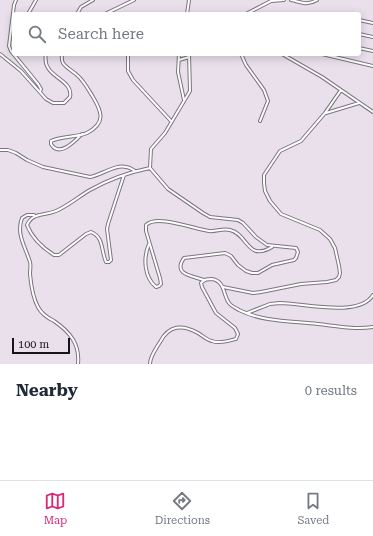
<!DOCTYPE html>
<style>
body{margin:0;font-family:"Roboto Serif",serif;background:#f2f2f3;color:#1f2937}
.scale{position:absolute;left:12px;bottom:10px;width:58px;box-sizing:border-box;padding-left:4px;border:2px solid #181519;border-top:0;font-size:11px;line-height:14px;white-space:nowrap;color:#181519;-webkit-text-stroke:3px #e9e0ec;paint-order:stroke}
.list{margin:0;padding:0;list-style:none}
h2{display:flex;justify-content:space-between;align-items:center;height:52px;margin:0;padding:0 16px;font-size:17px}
h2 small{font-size:13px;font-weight:400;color:#747a83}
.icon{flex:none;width:22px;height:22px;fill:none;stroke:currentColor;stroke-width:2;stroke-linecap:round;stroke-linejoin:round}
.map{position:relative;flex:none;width:373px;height:364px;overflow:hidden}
.search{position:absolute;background:#fff;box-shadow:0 2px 10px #0003;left:12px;right:12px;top:12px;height:44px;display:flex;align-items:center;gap:10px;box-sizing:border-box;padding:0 14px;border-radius:4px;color:#747a83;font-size:15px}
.sheet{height:116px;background:#fff}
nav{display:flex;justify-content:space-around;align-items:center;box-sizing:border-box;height:56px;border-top:1px solid #e0e1e3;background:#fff;font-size:11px;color:#747a83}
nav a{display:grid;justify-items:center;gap:2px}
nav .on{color:#db2777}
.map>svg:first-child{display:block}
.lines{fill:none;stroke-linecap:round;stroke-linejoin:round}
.lane-casing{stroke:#7c747f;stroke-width:4}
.lane{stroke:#fff;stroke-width:2}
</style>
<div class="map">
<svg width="373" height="364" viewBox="0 0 373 364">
<rect width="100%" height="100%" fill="#e9e0ec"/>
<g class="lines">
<g class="lane-casing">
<path id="lane" d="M16 0 14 5 9 46 11 51 38 84 41 89 40 92
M291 0C301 2 307 6 317 0
M28 14 36 0
M77 14 81 7 93 0
M105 14 134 0
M187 14 189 0
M246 14 271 1 284 0
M359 20 373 23
M359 34 373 37
M359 48 373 51
M0 54 21 71 46 99 53 103H64L70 97C74 78 41 78 46 54
M62 54C62 57 61 60 63 63 66 68 73 71 77 75 84 81 88 89 93 97 102 112 106 123 87 133 79 137 62 136 51 141V144C59 158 75 141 82 134
M128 54V71L133 80 171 121
M179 54 178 72 184 100
M189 54 190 91 165 133 151 149 150 168 168 189 203 213 210 217 238 220 243 223 256 237 267 245 296 248 298 252 296 258 294 260 272 265 258 273H252L246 271 238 265 231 256 225 253 184 258C172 275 193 276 204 280
M241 54 246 65 264 90 268 101 260 121
M282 54 322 77 373 112
M322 54 373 66
M179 60 189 57
M326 113 359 103
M0 150H8L16 153 27 160 43 167 90 177C101 175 116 164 126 167 129 167 132 169 135 171
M124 175 108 224 107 229 111 260 109 262H106C101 251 104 237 91 232L86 234 59 255H54C43 248 32 238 27 225 33 212 44 216 56 211 68 206 78 197 90 190 108 180 130 172 150 168
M34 215H27L22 218C16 234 25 246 30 262 31 266 30 270 30 274 31 285 33 298 38 307 41 313 48 318 54 321 70 332 80 344 78 364
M149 244C143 258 144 277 156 287L159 286 161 284 160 278 146 231V225C157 214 194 229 209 231 216 232 222 228 230 230 248 234 247 262 272 247
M223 287 253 293 261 292 301 284 327 282 336 280 339 277 340 273 339 266 335 248 330 239 320 230 281 214 270 201 265 191 264 183V175L280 151 301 141 325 113 341 90
M247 313 270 304 280 303C303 303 359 318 373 295
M150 364C150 356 156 349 160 342 169 325 182 324 198 333 203 336 207 340 212 341 219 344 229 341 236 339L238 334 235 328 216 313 202 287 201 283C205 279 207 279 212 279 225 281 223 295 229 303 231 306 236 308 239 310 263 322 291 321 318 324 336 326 354 330 373 327"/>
</g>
<use href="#lane" class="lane"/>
</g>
</svg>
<div class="scale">100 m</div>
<div class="search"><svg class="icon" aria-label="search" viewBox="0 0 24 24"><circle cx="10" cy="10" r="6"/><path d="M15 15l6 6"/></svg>Search here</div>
</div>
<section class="sheet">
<h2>Nearby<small>0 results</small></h2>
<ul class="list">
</ul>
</section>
<nav>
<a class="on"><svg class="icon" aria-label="map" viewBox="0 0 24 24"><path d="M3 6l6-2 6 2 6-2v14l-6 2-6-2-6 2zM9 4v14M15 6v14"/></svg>Map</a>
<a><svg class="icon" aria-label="directions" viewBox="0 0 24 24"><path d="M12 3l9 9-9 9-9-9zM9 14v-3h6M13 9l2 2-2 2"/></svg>Directions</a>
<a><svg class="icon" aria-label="saved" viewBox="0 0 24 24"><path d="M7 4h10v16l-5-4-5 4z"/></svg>Saved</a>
</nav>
